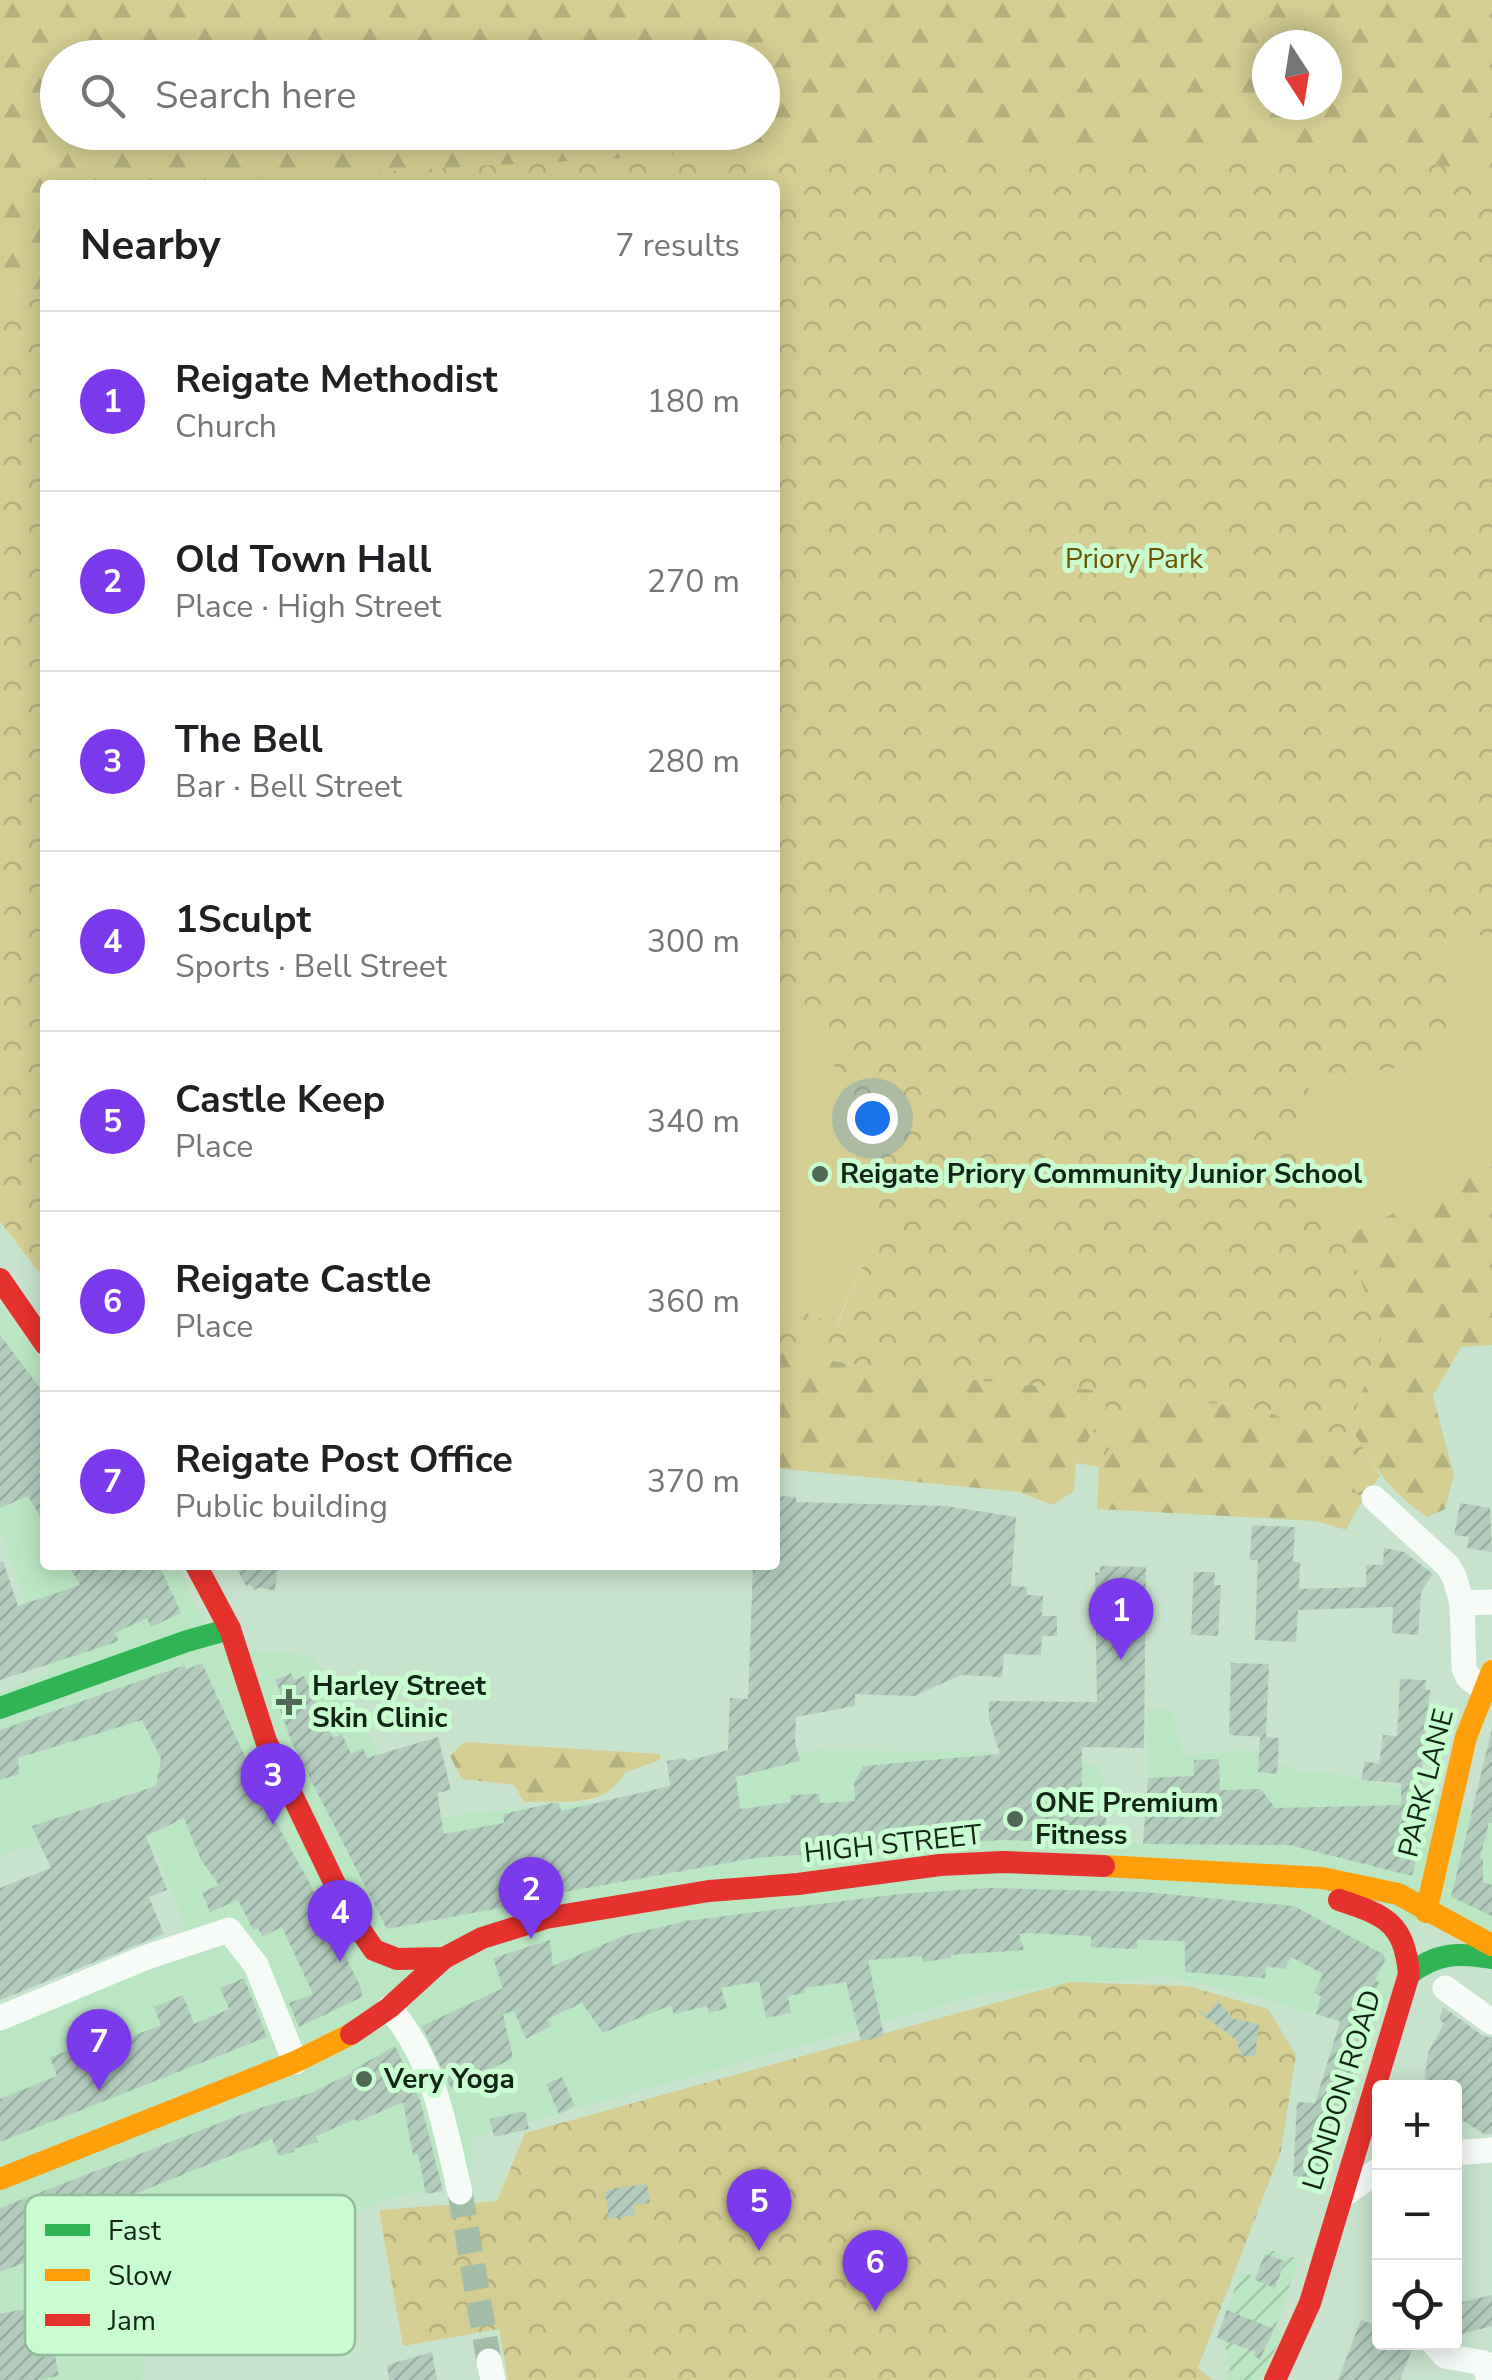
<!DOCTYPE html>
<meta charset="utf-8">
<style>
body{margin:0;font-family:"Nunito Sans",sans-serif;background:#f2f2f2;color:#202124}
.controls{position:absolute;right:30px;bottom:30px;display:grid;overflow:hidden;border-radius:10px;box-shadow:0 5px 25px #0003}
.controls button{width:90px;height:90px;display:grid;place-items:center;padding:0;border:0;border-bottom:2px solid #e0e0e0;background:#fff;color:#202124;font:50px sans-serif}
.compass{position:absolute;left:1252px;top:30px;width:90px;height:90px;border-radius:50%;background:#fff;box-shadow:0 5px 25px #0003;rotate:168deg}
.you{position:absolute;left:872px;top:1118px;width:35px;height:35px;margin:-25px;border:8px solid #fff;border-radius:50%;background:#1a73e8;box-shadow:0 0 0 15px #1a73e833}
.badge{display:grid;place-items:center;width:65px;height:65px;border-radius:50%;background:#7c3aed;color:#fff;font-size:32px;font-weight:700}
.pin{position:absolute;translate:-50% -82px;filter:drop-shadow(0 2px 5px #0008)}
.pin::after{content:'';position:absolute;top:52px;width:35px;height:30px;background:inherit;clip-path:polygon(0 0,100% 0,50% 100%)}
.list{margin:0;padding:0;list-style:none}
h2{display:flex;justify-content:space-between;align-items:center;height:130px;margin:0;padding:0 40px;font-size:42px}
h2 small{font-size:32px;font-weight:400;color:#757577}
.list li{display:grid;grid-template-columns:65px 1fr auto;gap:30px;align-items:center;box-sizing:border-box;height:180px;padding:0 40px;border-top:2px solid #e0e0e0}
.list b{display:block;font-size:38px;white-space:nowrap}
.list p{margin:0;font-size:32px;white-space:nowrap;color:#757577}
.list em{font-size:32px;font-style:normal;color:#757577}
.icon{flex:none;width:55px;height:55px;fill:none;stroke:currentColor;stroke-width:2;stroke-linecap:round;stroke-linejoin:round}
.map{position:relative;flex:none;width:1492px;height:2380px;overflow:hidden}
.search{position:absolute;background:#fff;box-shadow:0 5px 25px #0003;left:40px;top:40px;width:740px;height:110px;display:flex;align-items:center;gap:25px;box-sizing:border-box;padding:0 35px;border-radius:55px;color:#757577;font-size:38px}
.panel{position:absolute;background:#fff;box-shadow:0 5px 25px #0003;left:40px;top:180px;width:740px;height:1390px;border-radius:10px}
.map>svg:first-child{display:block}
.built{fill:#bbe6c3}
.industrial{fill:url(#industrial-furrows)}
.grass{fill:#d4ce93}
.forest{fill:url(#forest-firs);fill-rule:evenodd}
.park{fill:url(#park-crowns)}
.building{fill:url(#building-hatch)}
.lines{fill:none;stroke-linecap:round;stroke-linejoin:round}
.street-tunnel{stroke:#a4bda8;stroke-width:25;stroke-dasharray:25 12;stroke-linecap:butt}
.street{stroke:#f7fbf8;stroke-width:25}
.fast{stroke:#30b455;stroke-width:22}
.slow{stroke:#ff9f0a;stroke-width:22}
.jam{stroke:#e5322d;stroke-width:22}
.poi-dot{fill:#526856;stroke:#cafcd2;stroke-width:4}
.labels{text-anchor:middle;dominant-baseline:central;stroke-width:10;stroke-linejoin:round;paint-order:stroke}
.park-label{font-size:28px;fill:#6c5400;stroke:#cafcd2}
.poi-label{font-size:28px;font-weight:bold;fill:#122516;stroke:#cafcd2;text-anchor:start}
.street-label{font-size:28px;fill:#122516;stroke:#cafcd2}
.key{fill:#cafcd2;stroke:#93bc9a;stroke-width:2.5}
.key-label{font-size:28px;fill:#122516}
</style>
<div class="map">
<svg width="1492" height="2380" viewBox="0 0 1492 2380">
<defs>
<pattern id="industrial-furrows" width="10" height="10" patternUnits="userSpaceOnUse" patternTransform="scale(2.5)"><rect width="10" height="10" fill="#bbe6c3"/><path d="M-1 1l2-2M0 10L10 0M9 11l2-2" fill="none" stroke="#a0c5a7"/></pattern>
<pattern id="forest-firs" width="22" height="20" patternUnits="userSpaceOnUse" patternTransform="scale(2.5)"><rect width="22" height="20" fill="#d4ce93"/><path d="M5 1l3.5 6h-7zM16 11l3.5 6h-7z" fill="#b5b17e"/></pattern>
<pattern id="park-crowns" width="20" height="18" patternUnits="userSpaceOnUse" patternTransform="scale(2.5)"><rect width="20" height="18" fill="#d4ce93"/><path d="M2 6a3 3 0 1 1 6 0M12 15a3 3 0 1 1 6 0" fill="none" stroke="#b5b17e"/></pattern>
<pattern id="building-hatch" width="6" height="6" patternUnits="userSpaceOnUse" patternTransform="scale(2.5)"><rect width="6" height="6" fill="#b3ccbe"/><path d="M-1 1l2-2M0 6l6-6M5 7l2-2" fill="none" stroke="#99afa3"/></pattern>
</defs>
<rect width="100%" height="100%" fill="#c8e3cd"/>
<path class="built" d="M0 1304 45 1366V1565H177L217 1648 311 1655 375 1745 408 1826 473 1812 693 1797 814 1750 987 1752 1094 1765 1102 1774 1106 1844H1143L1148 1778 1147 1710H1172L1183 1755 1247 1750 1304 1774 1322 1771 1437 1795 1492 1819V1936L1423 1904 1373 2034 1266 1999 1166 1976 986 1993 472 2138 470 2181 386 2199 162 2312 129 2291 148 2341 142 2380H0V2003L187 1930 149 1835 54 1877 39 1842 0 1856V1693L50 1673 0 1529Z"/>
<path class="industrial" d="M1267 2249 1299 2259 1275 2329 1283 2333 1260 2380H1226L1230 2370 1224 2341 1217 2338 1241 2272 1252 2275 1257 2273Z"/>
<path class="grass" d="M1492 934V1166L1344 1237 1299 1154 1310 1080 1416 1065 1458 1032 1445 938Z
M797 988 832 1058 855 1127 875 1220 872 1244 836 1325 775 1301V999Z"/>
<path class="forest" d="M0 0H1492V177L1391 154 219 181 217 185H45V288L0 296ZM1267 45H1327V105H1267ZM58 58H762V132H58Z
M1492 1166V1345L1461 1347 1433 1396 1454 1475 1445 1509 1427 1517C1389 1491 1373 1465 1350 1426L1382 1336 1344 1237Z
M775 1348C880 1374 990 1382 1097 1390L1106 1407 1076 1463 1074 1491 1053 1505 1019 1492 775 1468Z
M1143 1401C1197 1403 1264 1399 1310 1433 1332 1449 1348 1478 1362 1501L1346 1530 1316 1521 1097 1509 1099 1467 1122 1426Z
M464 1742 661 1754 660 1760 624 1773C607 1810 558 1800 524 1802L514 1785 462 1779 450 1756Z"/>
<path class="park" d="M691 154H1391L1492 177V934L1445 939 1458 1032 1416 1065 1310 1080 1299 1154 1344 1237 1382 1336 1350 1426 1380 1476 1362 1501C1348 1478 1332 1449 1310 1433 1264 1399 1197 1403 1143 1401L1122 1426 1099 1467 1076 1463 1106 1407 1097 1390C990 1382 880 1374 775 1348V1301L837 1325 872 1244 875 1220 855 1127 832 1058 797 988 775 999V185H217L219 181Z
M45 288V1278L44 1279 0 1221V296Z
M1070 1982 1188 1986 1268 2009 1296 2055 1281 2151 1198 2368 1213 2380H508L499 2329 403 2346 379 2210 497 2201 525 2133Z"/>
<path class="building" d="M0 1335 45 1395V1525L28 1496 0 1508Z
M775 1496 796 1497V1502L946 1506 1016 1517 1011 1586 1027 1587V1595L1043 1596 1042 1616H1057V1636H1042L1041 1655 1004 1654 1002 1677 961 1675 914 1696 855 1694V1706L796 1717 795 1742 800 1761 736 1777 740 1809 791 1802 790 1795 819 1794 820 1803 855 1801 854 1783 863 1766 1000 1754 989 1719V1701L1097 1702 1095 1572 1100 1573V1566L1146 1567 1144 1748 1082 1747V1810H1106V1844L1002 1840 755 1858 542 1896 510 1906 387 1929 293 1745 276 1700 282 1697 275 1680 291 1673 294 1680 304 1676 333 1738 342 1734 351 1754 363 1748 367 1758 438 1737 451 1790 437 1793 444 1834 504 1823 503 1814 552 1803H559L561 1811 670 1786 667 1761 684 1758 688 1761 728 1750 730 1698 748 1699 753 1565H775Z
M1460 1503 1490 1508 1492 1552 1467 1548 1469 1537 1454 1535Z
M1252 1525 1295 1527 1293 1562H1300L1299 1589 1366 1587V1565H1383L1384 1548 1404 1552 1433 1574 1421 1592 1418 1635 1392 1633 1393 1607 1298 1610 1296 1642 1255 1640 1258 1560H1250Z
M3 1561 18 1606 80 1585 68 1565H159L181 1613 151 1627 147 1618 115 1633 119 1641 114 1643 0 1680V1562Z
M235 1565H290L277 1571 275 1591 260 1587 254 1590 250 1584 246 1586Z
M1194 1572H1215L1214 1585H1221L1218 1636 1191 1635Z
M202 1663 258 1785 256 1786 307 1878 361 1988 362 1997 299 2027 289 2003 313 1994 282 1927 262 1937 258 1928 253 1930 238 1900 210 1912 202 1893 219 1885 201 1860 184 1818 146 1836 167 1890 149 1897 164 1934 0 2000V1888L51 1868 32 1826 156 1786 161 1759 142 1720 18 1758 19 1774 0 1780V1730L185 1665 187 1669Z
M1231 1663 1269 1664 1266 1737 1229 1735Z
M1400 1679 1426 1680 1425 1690H1430L1421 1773 1424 1774 1417 1801 1429 1803 1412 1876 1289 1845 1143 1844 1148 1778 1194 1776V1760L1219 1759 1220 1790 1261 1789 1275 1808 1401 1805V1783L1361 1780 1365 1761 1379 1764 1383 1735 1397 1736Z
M1492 1729V1823L1489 1822 1480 1858 1483 1859V1882L1492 1885V1916L1451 1897Z
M1260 1737 1279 1738 1277 1774 1258 1772Z
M990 1888 1144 1892 1294 1906 1383 1954 1385 1960 1375 1980 1379 1982 1343 2107 1335 2105 1323 2179 1293 2176 1297 2102 1315 2103 1340 2021 1316 2014 1321 1996 1314 1993 1323 1974 1291 1957 1285 1969 1266 1966 1265 1978 1185 1972V1941L1137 1940V1949L1091 1947V1936L1027 1933 1019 1934 1024 1950 951 1955V1958L923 1962 922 1956 868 1960 884 2036 861 2041 846 1982 804 1988 805 1993 788 1996 791 2013 766 2018 759 1981 721 1988 727 2008 709 2013 707 2006 674 2014 671 2005 603 2033 582 2003 547 2019 551 2026 526 2039 514 2011 503 2014 513 2058 451 2089 422 2026 503 1988 493 1958 550 1940 553 1966 623 1936 686 1921 899 1894Z
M244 1978 267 2037 0 2142V2099L57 2076 50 2057 85 2045 83 2041 99 2034 104 2047 161 2025 154 2007 183 1995 194 2024 229 2009 220 1988Z
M1218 2001 1234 2019 1259 2024 1255 2056H1241L1237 2040 1197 2011 1208 2014Z
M1443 2007 1482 2035 1492 2038V2134H1484L1454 2115V2088H1424L1428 2053 1444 2023 1439 2020Z
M395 2046 420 2100 443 2191 426 2194 418 2154 413 2155 403 2102 357 2122 355 2119 316 2136 318 2142 293 2149 294 2152 279 2156 272 2139 112 2203 120 2226 0 2272V2208L253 2110 311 2093 353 2072 352 2070Z
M562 2077 575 2106 559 2114 546 2084Z
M525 2111 529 2129 494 2137 490 2119Z
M647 2184 650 2203 634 2205 635 2215 609 2219 605 2190Z
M1265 2254 1285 2261 1275 2288 1255 2280Z
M1492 2295V2326L1454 2336V2304Z
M24 2309 28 2331 49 2327 59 2376 37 2380H0V2314Z
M1227 2310 1274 2329 1260 2359 1254 2356 1256 2352 1217 2338Z
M1361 2320 1380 2327V2342H1415L1400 2380H1338Z
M432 2352 437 2380H389L387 2365Z"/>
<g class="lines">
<path class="street-tunnel" d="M460 2192 489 2361"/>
<path class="street" d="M1374 1498 1448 1566 1454 1576 1462 1603 1464 1668 1468 1677 1483 1689
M1462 1603 1492 1602
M1445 1988 1492 2022
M389 2008C435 2060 444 2126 460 2192
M0 2018 147 1957 229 1930 256 1965 295 2062
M1454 2153 1492 2150
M1343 2195 1380 2169
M1433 2342 1445 2356 1484 2363 1489 2380
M489 2361 493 2380"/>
<path class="fast" d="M0 1708 187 1641 230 1629
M1409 1974C1437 1953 1458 1952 1492 1958"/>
<path class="slow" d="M1104 1866 1322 1878 1398 1894 1492 1945
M1426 1912 1466 1737 1492 1671
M0 2179 295 2062 351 2034"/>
<path class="jam" d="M0 1279 45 1344
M196 1565 230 1629 266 1741 349 1913 374 1950 397 1959 444 1958
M351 2034 389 2008 444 1958 482 1938 546 1918 709 1891 798 1884 940 1865 1003 1862 1104 1866
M1275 2380 1310 2303 1409 1974C1404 1922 1385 1915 1339 1900"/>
</g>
<g class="poi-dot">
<circle cx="820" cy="1174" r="10"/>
<path d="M284 1687h10v10h10v10h-10v10h-10v-10h-10v-10h10z"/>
<circle cx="1015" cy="1819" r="10"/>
<circle cx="364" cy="2079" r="10"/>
</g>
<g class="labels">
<g class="park-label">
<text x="1134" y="559">Priory Park</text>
</g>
<g class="poi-label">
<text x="840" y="1174">Reigate Priory Community Junior School</text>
<text x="312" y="1686">Harley Street<tspan x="312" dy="32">Skin Clinic</tspan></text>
<text x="1035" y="1803">ONE Premium<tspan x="1035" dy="32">Fitness</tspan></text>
<text x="384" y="2079">Very Yoga</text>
</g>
<g class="street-label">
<text transform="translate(1426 1783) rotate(-76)">PARK LANE</text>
<text transform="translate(893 1844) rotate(-6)">HIGH STREET</text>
<text transform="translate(1342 2090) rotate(-73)">LONDON ROAD</text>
</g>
</g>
<rect x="25" y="2195" width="330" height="160" rx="15" class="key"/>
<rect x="45" y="2224" width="45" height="12" fill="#30b455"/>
<rect x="45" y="2269" width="45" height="12" fill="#ff9f0a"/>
<rect x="45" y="2314" width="45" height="12" fill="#e5322d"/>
<g class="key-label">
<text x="108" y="2240">Fast</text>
<text x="108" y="2285">Slow</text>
<text x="108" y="2330">Jam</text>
</g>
</svg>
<div class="controls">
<button>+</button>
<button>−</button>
<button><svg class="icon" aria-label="locate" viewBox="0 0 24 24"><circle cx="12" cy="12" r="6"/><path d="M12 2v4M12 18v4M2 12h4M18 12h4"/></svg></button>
</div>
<svg class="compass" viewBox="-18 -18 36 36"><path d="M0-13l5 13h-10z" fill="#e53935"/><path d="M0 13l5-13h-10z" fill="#757577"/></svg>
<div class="you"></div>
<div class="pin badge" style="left:1121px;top:1660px">1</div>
<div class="pin badge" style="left:531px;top:1939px">2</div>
<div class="pin badge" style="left:273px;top:1825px">3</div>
<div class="pin badge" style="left:340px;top:1962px">4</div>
<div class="pin badge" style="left:759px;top:2251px">5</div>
<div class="pin badge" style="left:875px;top:2312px">6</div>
<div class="pin badge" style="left:99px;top:2091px">7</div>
<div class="search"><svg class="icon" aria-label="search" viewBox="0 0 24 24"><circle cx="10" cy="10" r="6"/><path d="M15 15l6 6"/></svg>Search here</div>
<section class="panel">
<h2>Nearby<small>7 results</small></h2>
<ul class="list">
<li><span class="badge">1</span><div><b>Reigate Methodist</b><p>Church</p></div><em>180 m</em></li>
<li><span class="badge">2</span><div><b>Old Town Hall</b><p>Place · High Street</p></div><em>270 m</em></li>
<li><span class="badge">3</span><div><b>The Bell</b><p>Bar · Bell Street</p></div><em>280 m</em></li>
<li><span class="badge">4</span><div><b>1Sculpt</b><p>Sports · Bell Street</p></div><em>300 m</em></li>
<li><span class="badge">5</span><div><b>Castle Keep</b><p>Place</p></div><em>340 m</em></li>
<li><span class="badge">6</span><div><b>Reigate Castle</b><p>Place</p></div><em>360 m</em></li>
<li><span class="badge">7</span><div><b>Reigate Post Office</b><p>Public building</p></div><em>370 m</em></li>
</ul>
</section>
</div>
